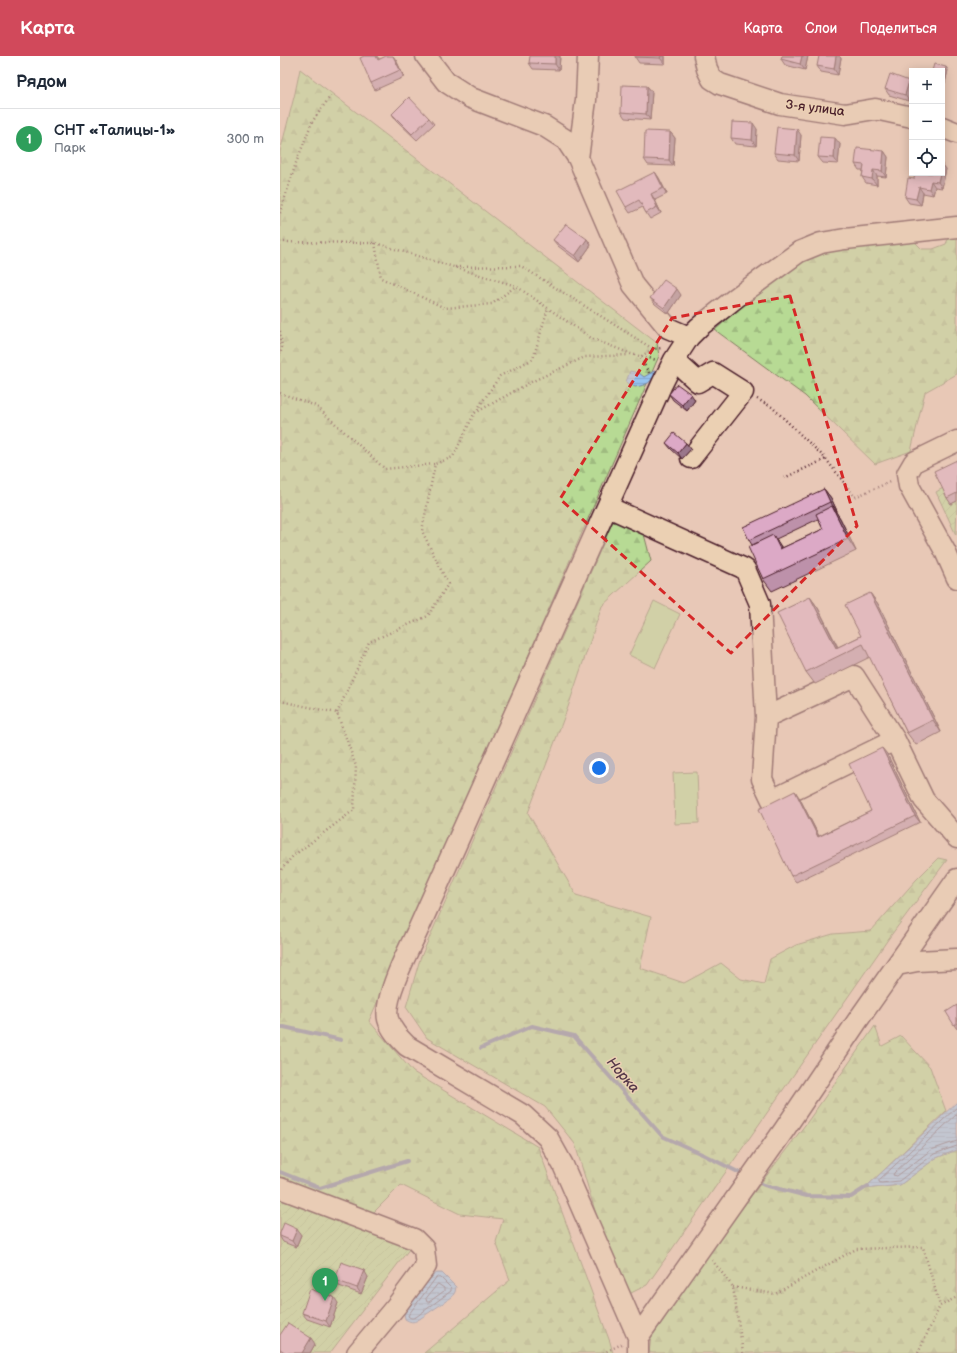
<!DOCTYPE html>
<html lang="ru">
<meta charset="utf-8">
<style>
body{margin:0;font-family:"Balsamiq Sans",sans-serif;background:#f6f6f7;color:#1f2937}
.controls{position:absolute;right:12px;top:12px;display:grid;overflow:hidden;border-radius:0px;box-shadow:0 2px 10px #0003}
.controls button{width:36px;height:36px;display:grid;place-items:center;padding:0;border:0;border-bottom:1px solid #e0e1e3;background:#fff;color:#1f2937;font:20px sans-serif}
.you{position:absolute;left:319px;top:712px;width:14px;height:14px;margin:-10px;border:3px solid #fff;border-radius:50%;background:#1a73e8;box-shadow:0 0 0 6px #1a73e833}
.badge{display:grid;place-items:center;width:26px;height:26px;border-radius:50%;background:#d1495b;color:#fff;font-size:13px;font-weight:700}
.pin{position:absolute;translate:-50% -33px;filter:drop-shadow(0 1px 2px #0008)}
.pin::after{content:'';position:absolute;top:21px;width:14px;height:12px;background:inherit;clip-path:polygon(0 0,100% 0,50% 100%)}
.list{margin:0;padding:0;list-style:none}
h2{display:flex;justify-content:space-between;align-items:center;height:52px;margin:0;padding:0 16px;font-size:17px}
h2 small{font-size:13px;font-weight:400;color:#747a83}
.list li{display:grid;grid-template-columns:26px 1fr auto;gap:12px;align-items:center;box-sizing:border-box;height:60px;padding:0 16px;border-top:1px solid #e0e1e3}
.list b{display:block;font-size:15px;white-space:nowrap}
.list p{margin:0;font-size:13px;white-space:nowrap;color:#747a83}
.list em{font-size:13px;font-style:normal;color:#747a83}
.icon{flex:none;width:22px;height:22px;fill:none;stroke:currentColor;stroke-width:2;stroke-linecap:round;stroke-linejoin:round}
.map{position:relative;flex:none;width:677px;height:1297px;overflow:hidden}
header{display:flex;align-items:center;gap:24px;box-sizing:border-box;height:56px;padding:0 20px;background:#d1495b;color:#fff}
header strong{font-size:19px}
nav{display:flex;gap:22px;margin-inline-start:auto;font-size:14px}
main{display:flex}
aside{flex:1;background:#fff}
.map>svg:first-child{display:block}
.forest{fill:url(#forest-firs);stroke:#807c60}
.garden{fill:url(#garden-furrows);stroke:#807c60}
.pitch{fill:#b7da94;stroke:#807c60}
.water{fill:url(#water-rules);stroke:#7881a1}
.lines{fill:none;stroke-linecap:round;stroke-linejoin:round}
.shore{stroke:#68617a;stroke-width:1}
.stream{stroke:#7881a1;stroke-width:4}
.minor-casing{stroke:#4a1f2b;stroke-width:23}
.path{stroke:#4a1f2b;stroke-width:2.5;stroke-dasharray:1 3;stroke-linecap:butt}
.minor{stroke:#ebd0b3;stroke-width:20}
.wall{fill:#bd91aa;stroke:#4a1f2b;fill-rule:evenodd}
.shaded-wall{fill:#9a768b;stroke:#4a1f2b}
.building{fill:#dca9c6;stroke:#4a1f2b}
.marked{fill:none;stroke:#d62828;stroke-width:3;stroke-dasharray:8 5;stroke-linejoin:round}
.labels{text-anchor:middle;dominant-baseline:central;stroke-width:3;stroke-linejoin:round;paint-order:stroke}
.street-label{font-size:13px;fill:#4a1f2b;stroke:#ebd0b3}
.water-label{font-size:14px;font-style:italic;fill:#553849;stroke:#ebd0b3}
</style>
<header>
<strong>Карта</strong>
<nav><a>Карта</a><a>Слои</a><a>Поделиться</a></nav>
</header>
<main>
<aside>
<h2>Рядом<small></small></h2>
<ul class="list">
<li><span class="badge" style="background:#2e9e5b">1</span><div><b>СНТ «Талицы-1»</b><p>Парк</p></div><em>300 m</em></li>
</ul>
</aside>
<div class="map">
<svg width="677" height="1297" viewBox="0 0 677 1297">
<defs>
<pattern id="forest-firs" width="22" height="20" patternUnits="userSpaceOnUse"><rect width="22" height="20" fill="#b7da94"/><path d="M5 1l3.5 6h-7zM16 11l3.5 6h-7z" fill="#9fbb80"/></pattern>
<pattern id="garden-furrows" width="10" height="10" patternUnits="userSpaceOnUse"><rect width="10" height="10" fill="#b7da94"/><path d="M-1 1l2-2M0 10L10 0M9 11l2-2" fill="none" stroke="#9fbb80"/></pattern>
<pattern id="water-rules" width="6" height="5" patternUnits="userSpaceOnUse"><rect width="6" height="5" fill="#96c3f0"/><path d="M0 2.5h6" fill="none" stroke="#83a7ce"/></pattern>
</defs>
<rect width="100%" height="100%" fill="#e8c8b7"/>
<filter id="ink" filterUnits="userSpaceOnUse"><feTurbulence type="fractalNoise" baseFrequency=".025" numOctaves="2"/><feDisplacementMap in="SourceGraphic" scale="8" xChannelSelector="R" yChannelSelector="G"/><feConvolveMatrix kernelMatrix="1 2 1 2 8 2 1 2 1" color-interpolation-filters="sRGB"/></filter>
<g filter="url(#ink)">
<path class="forest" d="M20 13 377 287 379 300 89 965 133 1016 258 1091 330 1286 333 1297H144L230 1224 216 1186 223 1163 180 1158 121 1129 93 1157 0 1127V96L15 37Z
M677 179V318L645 336 631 395 595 408 525 340 435 274 488 226 551 190 632 183 642 193H653L666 188 669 180Z
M338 454 359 459 371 505 322 550 288 651 248 757 296 839 371 861 360 912 404 927 441 907 461 923 484 928 490 903 516 889 553 878 591 875 636 824 658 802 667 804 609 882 367 1229 349 1238 319 1168 295 1088 265 1051 147 982 126 951 140 903Z
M595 970 602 990 621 980 650 1011 666 1055 584 1133 620 1129 656 1102 677 1094V1297H369L371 1282 431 1193 528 1065Z"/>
<path class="garden" d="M663 432 671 448 677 445 676 479 656 436Z
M0 1139 130 1192 50 1297H0Z"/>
<path class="pitch" d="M374 545 400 558 375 612 349 599Z
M417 716 419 767 395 768 393 717Z"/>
<path class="water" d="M350 315 359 317 364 321 374 315 377 316C371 327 367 329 355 331L346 326Z
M677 1046V1094L656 1102 620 1129 584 1133Z
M157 1217H162L176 1231 175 1236 172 1241 138 1264C133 1267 130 1266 125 1263L124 1257 152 1220Z"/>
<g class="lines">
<path class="shore" d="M677 1051 599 1124V1126L601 1127 619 1125 654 1098 677 1090
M677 1058 614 1117 613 1119 617 1120 651 1094 677 1085
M158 1221 161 1222 171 1232V1235L136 1261C133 1262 131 1263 128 1260L129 1258 155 1223Z
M158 1228 164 1232V1235L149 1246H147L146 1243Z"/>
<path class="stream" d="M0 971H4L61 984
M201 992 252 970 294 980 382 1080 424 1099 464 1119
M0 1116 40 1132 127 1105
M474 1124 484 1129 527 1140 571 1141 588 1130"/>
<g class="minor-casing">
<path id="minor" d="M146 0 166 26 191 42 264 70 286 84 298 102 353 229 388 272 409 281
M424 0 427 13 432 23 440 28 500 48 565 58 595 53 632 61
M662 71 677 77
M298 102 306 44 308 0
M394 304 418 326 433 317 463 336 411 402
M677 385 634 406 627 418 629 430 665 495 677 522
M328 451 465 513 480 548 486 661 574 620 615 684 644 744 677 782
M486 661 482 723 492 744 615 684
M617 909 637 905 677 903
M0 1132 134 1183 144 1193 146 1210 117 1249 77 1297
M358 1281 504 1074 578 964 677 823
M358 1297V1281L283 1109 268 1082 243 1059 127 990C119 982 111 974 108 963 103 944 128 894 137 876L382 328 394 304 409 281 419 271 457 241 519 196 541 187 565 183 677 171"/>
</g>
<path class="path" d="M0 157 16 107 32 66 52 38
M0 186 95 187 236 230 311 282 351 298 377 304
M95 187 101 222 165 252 212 248 236 230
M175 211 241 210 373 293
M0 275 2 291 0 299
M369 317 360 301 373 293 382 292
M0 337 36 350 105 413 155 408
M477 343 492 351 546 403 575 441 612 425
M195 357 251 326 305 301 349 299
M504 422 546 403
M0 645 57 657 76 710 74 754 13 800 0 815
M57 657 89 586 148 560 168 528 142 475 155 408 173 401 194 358 220 320 253 303 268 252
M432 1204 453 1231 463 1297
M453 1231 495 1238 576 1193 643 1191 660 1250
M323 1297 342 1288
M638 1297 660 1250 677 1241"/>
<use href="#minor" class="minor"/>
</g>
<path class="wall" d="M84 0H97L99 3 116 4 124 21 95 34 91 27Z
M280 0 279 14 253 13 249 7Z
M385 0V8L359 7 355 1Z
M502 0H528L525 14 505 9 501 3Z
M561 2 558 19 541 16 537 10Z
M666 11 668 14 665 27 662 26V15Z
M629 25 632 28V36L629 45 609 39 605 33Z
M367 30 372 36 370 64 345 62 341 56Z
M112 58 149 62 154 68 137 84 116 64Z
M477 73 476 90 455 88 451 82Z
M390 76 395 82 393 110 368 109 364 103Z
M521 79 519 105 498 103 494 97Z
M560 88 558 108 543 107 538 101Z
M604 95 608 101 606 121 597 120V129L586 127 582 121 583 114H579L575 108Z
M662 108 666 113 662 132 655 131 653 139 643 137 641 149 629 147 625 141 634 123 662 117Z
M375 116 379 122 387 138 375 144 381 157 370 163 366 157 363 151 350 157 346 151Z
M307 183 311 189 299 206 278 190 273 184Z
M401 239 388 258 375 248 370 242Z
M389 338 415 344 407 355 393 344Z
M386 387H406L411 393 402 403 391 393Z
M677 404V445L671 448 667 442Z
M544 433 551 442 557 455H555L560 462 576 495 492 535 483 523 472 489 469 484ZM538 463 543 473 502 492 496 483Z
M590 537 598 548 661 676 636 689 627 677 590 601 535 628 526 616 530 541 538 552 558 591 581 580Z
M607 698 640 766 516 826 511 820 519 741 539 780 591 755Z
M677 949V973L674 969Z
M0 1177 21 1179 16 1191 3 1186 0 1181Z
M88 1221 81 1238 59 1230 55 1224Z
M58 1247 50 1271 27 1263 22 1257Z
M0 1279 35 1288 30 1297H0Z"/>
<path class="shaded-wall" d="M113 0 116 4 124 21 120 14Z
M275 0H280L279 14 275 8Z
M381 0H385V8L380 2Z
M522 0H528L525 14 520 8Z
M556 0H559L561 2 558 19 554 13Z
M666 11 668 14 665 27 663 24Z
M629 25 632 28V36L629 45 625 39Z
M367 30 372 36 370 64 366 58Z
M473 67 477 73 476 90 472 84Z
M517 73 521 79 519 105 515 99Z
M390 76 395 82 393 110 389 104Z
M555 82 560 88 558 108 554 102Z
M604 95 608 101 606 121 602 115Z
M662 108 666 113 662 132 658 126 660 117H662Z
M593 114 597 120V129L592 123Z
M375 116 379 122 387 138 383 132Z
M651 125 655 131 653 139 649 133Z
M639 131 643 137 641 149 636 143Z
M371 138 375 144 381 157 377 151Z
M307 183 311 189 299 206 295 200Z
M397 233 401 239 388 258 384 252Z
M411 338 415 344 407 355 402 349Z
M406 387 411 393 402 403 398 397Z
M544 433 551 442 557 455 550 446Z
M552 450 560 462 576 495 568 483Z
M493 479 501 491 508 505 500 493Z
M590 537 598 548 661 676 653 664Z
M530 541 538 552 561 599 556 592Z
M602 692 607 698 640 766 635 760Z
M515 735 519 741 542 787 538 781Z
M17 1173 21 1179 16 1191 12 1185Z
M84 1214 88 1221 81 1238 77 1232Z
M54 1241 58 1247 50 1271 46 1265Z
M31 1282 35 1288 30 1297H22Z"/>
<path class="building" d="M84 0H96L98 4 106 0H113L120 14 91 27 80 2Z
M250 0H275V8L249 7Z
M355 0H381L380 2 355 1Z
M502 0H522L520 8 501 3Z
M539 0H556L554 13 537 10Z
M654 8 666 11 663 24 662 23V15H652Z
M610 18 629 25 625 39 605 33Z
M342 29 367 30 366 58 341 56Z
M129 41 149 62 132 78 112 58Z
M452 66 473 67 472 84 451 82Z
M497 71 517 73 515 99 494 97Z
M365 75 390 76 389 104 364 103Z
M540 81 555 82 554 102 538 101Z
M577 92 604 95 602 115 593 114 592 123 582 121 584 109 575 108Z
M375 116 383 132 371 138 377 151 366 157 359 144 346 151 337 135Z
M635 117H660L658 126 651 125 649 133 639 131 636 143 625 141 628 122 634 123Z
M286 168 307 183 295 200 273 184Z
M384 224 397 233 384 252 370 242Z
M397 328 411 338 402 349 389 338Z
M394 377 406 387 398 397 386 387Z
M677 404V437L667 442 654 415Z
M544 433 550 446 469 484 463 471Z
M552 450 568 483 483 523 468 491 493 479 500 493 543 473 536 458Z
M590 537 653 664 627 677 583 588 526 616 497 557 530 541 556 592 581 580 565 549Z
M602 692 635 760 511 820 479 753 515 735 538 781 591 755 569 708Z
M677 949V967L674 969 666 956Z
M4 1167 17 1173 12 1185 0 1180V1177Z
M61 1206 84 1214 77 1232 55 1224Z
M30 1233 54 1241 46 1265 22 1257Z
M8 1267 31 1282 22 1297H6L0 1293V1279Z"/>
</g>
<path d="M0 0H677V1297H0ZM510 240 577 470 451 597 280 443 392 262Z" fill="#e8c8b7" fill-opacity=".55" fill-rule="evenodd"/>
<path class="marked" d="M510 240 577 470 451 597 280 443 392 262Z"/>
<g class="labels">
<g class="street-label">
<text transform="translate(535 52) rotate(7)">3-я улица</text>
</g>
<g class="water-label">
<text transform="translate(343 1019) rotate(49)">Норка</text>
</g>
</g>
</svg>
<div class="controls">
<button>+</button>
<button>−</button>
<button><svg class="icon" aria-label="locate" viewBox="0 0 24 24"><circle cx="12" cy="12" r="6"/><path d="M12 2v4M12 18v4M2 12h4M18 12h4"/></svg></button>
</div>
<div class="you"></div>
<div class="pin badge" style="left:45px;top:1245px;background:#2e9e5b">1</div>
</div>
</main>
